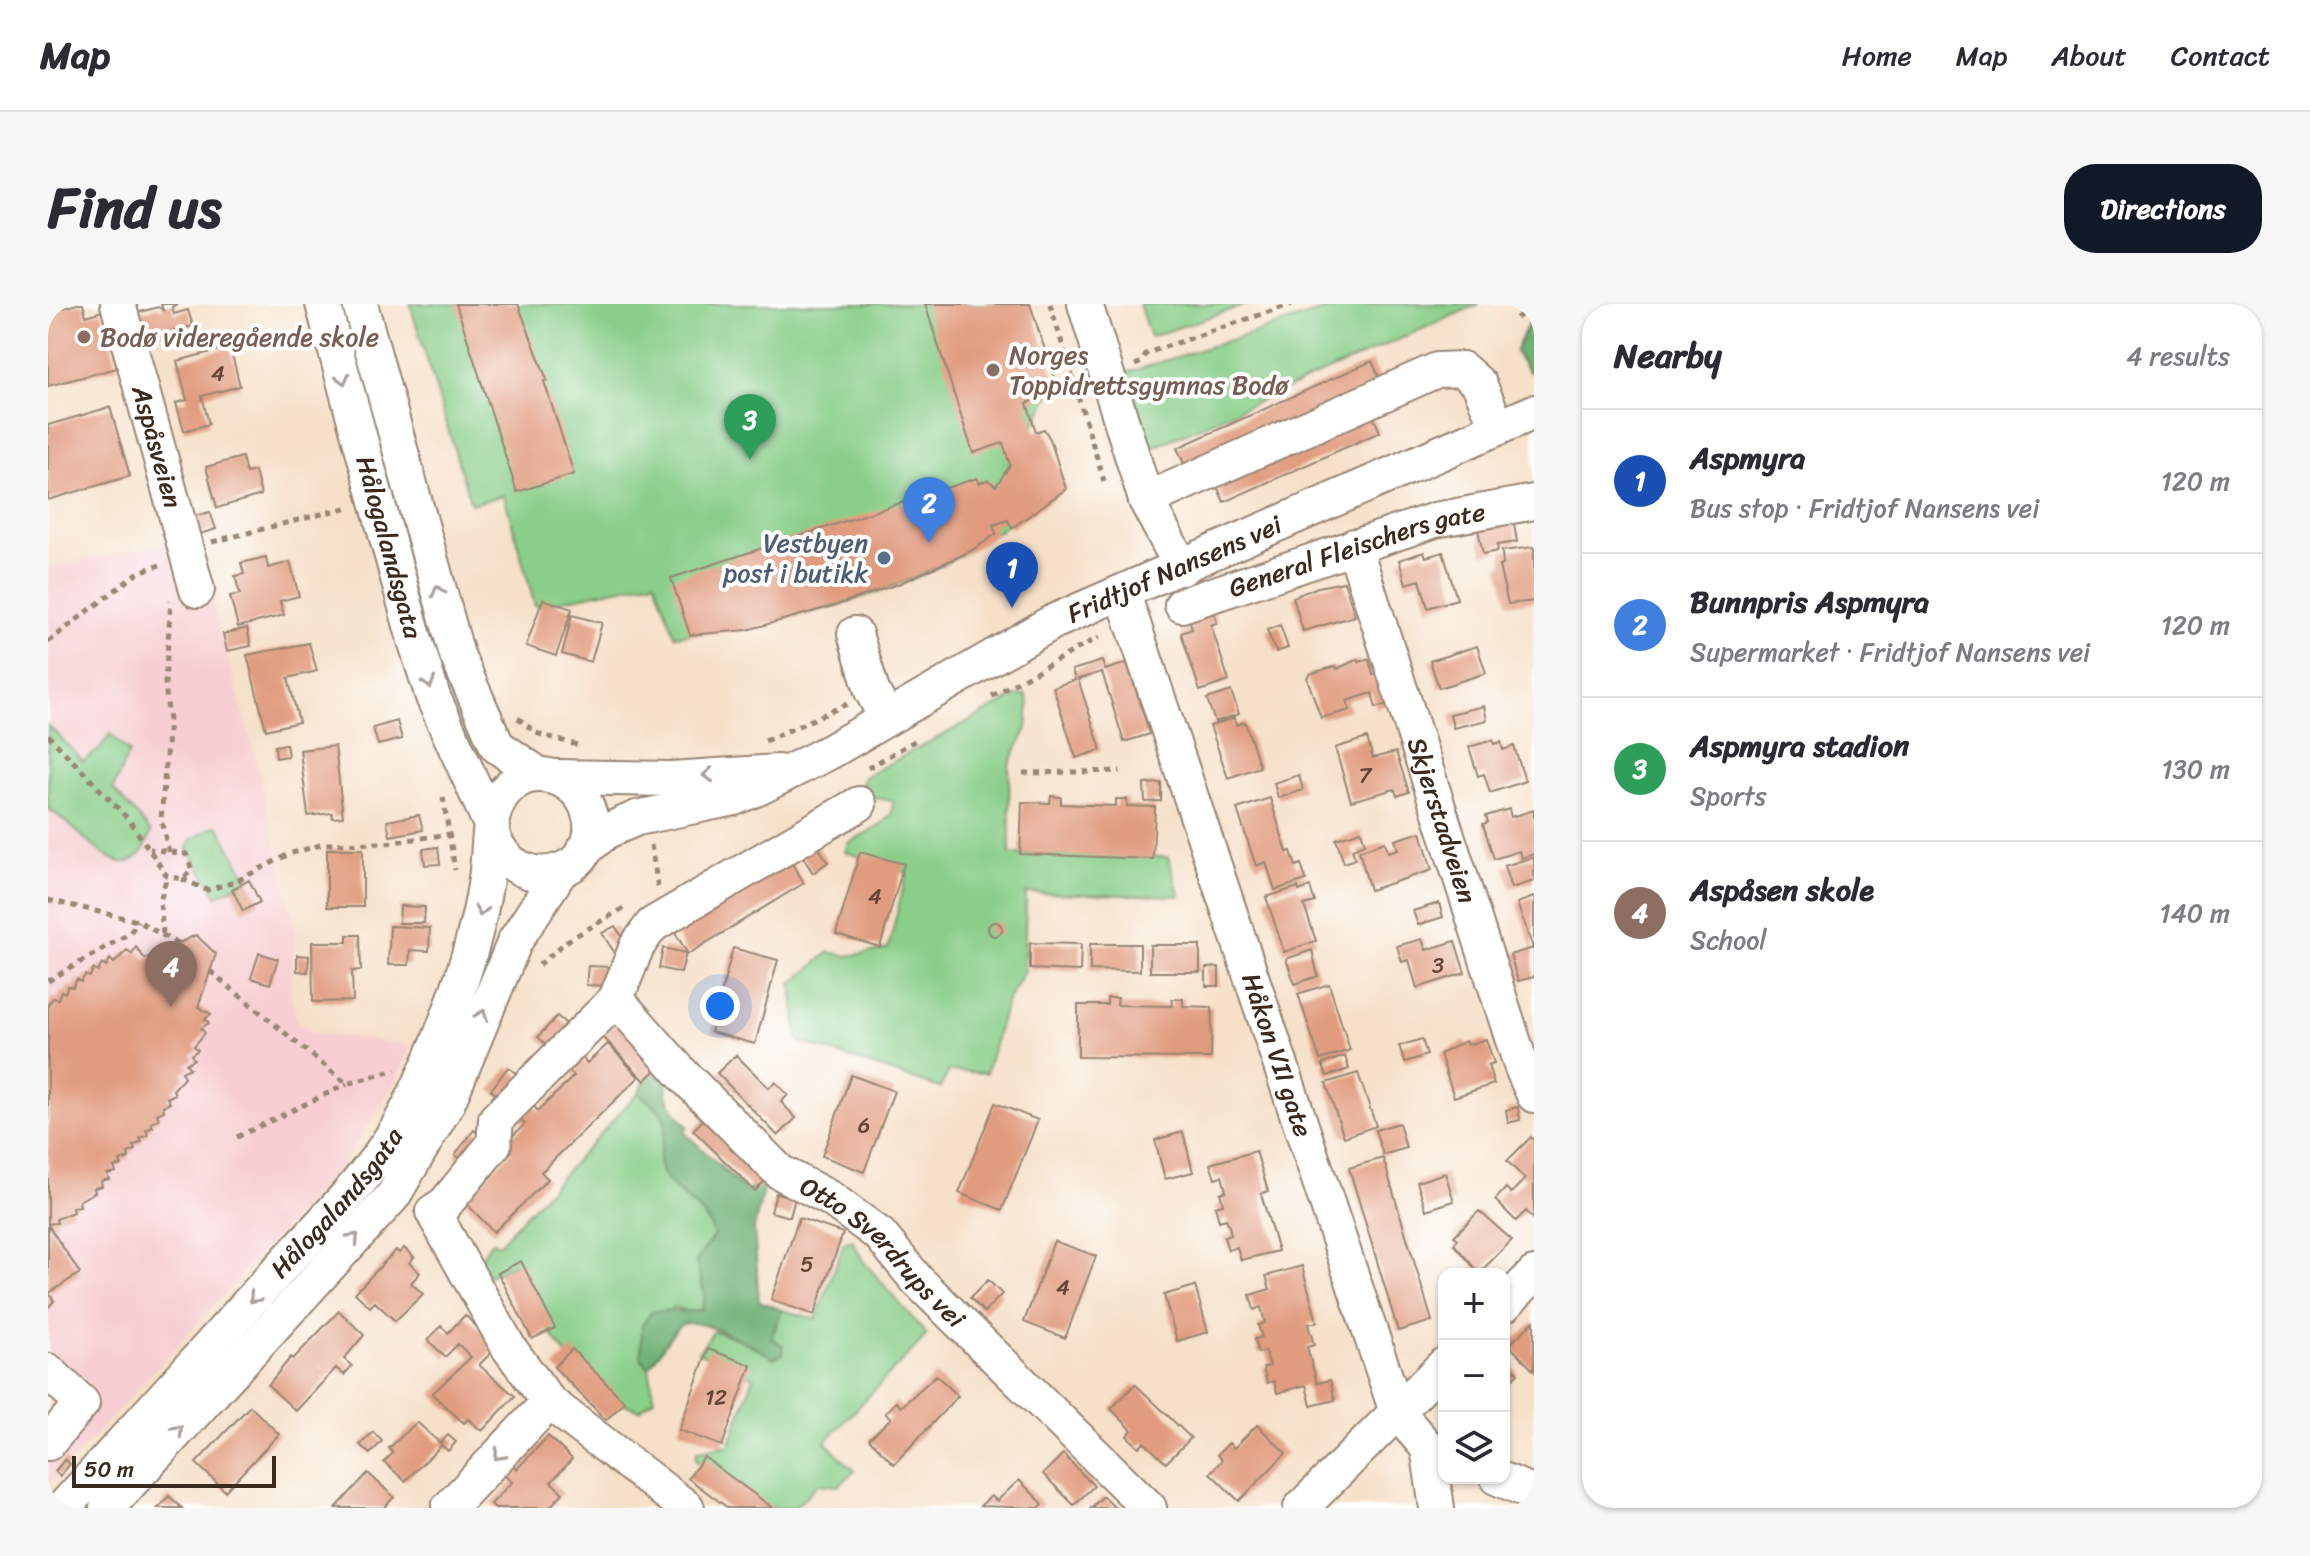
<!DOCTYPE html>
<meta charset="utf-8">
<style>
body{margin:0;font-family:Sriracha,sans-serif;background:#f7f7f7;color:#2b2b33}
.controls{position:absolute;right:24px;bottom:24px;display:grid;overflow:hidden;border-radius:16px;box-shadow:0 2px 6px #0004}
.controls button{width:72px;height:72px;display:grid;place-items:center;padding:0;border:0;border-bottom:2px solid #e1e1e2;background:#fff;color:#2b2b33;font:40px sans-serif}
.scale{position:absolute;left:24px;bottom:20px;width:204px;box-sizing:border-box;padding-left:8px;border:4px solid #3b2a1e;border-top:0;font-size:22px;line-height:28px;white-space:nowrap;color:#3b2a1e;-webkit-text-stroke:6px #fff;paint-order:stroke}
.you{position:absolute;left:672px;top:702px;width:28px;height:28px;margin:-20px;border:6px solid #fff;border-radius:50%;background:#1a73e8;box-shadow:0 0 0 12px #1a73e833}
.badge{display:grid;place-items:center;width:52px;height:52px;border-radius:50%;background:#111827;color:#fff;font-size:26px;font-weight:700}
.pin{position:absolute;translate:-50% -66px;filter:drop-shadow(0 2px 4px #0008)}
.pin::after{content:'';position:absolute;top:42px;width:28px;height:24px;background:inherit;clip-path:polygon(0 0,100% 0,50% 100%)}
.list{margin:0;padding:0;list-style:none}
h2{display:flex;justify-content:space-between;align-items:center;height:104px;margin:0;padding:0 32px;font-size:34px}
h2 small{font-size:26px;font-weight:400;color:#7c7c81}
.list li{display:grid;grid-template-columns:52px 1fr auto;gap:24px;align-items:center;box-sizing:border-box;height:144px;padding:0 32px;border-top:2px solid #e1e1e2}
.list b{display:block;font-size:30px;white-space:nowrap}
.list p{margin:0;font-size:26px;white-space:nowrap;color:#7c7c81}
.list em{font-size:26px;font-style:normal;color:#7c7c81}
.icon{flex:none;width:44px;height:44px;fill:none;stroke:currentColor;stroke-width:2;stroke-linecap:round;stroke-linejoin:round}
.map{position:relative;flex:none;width:1486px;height:1204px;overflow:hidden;border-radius:32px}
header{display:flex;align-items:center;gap:48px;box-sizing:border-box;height:112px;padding:0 40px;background:#fff;border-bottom:2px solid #e1e1e2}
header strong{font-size:38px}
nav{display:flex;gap:44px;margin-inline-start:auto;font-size:28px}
.intro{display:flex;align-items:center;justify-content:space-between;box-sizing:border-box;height:192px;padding:0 48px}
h1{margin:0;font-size:56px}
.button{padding:20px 36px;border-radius:32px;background:#111827;color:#fff;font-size:28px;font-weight:700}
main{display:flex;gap:48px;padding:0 48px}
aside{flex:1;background:#fff;border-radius:32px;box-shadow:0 2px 6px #0004}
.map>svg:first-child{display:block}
.built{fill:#f7cfd2}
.green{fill:#89ce89;stroke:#627c54;stroke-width:2}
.forest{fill:#6eb175;stroke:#546e4a;stroke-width:2}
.building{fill:#e19b7f}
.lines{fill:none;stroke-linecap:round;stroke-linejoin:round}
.minor-casing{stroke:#988573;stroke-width:38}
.path{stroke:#988573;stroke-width:5;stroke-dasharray:6 6;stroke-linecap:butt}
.minor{stroke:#fff;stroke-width:34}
.oneway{stroke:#a79f9a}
.education-dot{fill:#8d6e63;stroke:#fff;stroke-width:3}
.service-dot{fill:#5c6f8a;stroke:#fff;stroke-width:3}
.labels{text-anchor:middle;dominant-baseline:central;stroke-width:8;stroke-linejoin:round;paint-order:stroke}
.number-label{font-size:22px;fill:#644636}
.education-label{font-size:26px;fill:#785e54;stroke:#fff;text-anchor:start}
.street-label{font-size:26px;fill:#3b2a1e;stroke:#fff}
.service-label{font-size:26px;fill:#4e5e75;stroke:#fff;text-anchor:end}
</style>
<header>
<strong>Map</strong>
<nav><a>Home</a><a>Map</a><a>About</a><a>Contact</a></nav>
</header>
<div class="intro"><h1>Find us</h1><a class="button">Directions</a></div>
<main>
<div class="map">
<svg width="1486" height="1204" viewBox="0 0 1486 1204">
<rect width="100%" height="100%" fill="#fff"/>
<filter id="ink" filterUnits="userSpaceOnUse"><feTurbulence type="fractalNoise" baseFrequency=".0125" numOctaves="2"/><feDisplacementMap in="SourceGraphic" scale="16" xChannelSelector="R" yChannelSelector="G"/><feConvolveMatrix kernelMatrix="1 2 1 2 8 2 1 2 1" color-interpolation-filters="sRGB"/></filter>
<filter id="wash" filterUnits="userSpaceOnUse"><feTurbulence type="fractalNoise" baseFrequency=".006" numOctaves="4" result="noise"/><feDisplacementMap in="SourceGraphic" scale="32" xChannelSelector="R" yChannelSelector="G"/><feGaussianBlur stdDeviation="1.8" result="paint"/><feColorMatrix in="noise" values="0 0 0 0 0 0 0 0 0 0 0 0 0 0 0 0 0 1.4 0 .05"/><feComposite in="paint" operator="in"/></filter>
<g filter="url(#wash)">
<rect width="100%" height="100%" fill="#f6e0c8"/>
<path class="built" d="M124 239 150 248 205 444 247 622 242 688 249 717 264 728 363 741 348 777 295 859 23 1158 17 1153 4 1167 9 1171 0 1180V1110L13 1095 0 1083V263Z"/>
<path class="green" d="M362 0H973L1003 89 984 124 1006 187C973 210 940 237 904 256 817 301 723 321 627 332L607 277 487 302 456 191 423 200Z
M1091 0H1200L1102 33Z
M1297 0H1431L1102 145 1078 69Z
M978 391 981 400 979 424 961 461 962 550 1120 553 1132 592 978 589 976 667 958 699 938 769 901 767 892 784 750 737 744 680 781 648 800 652 840 645 859 569 846 562 797 548 800 539 833 521 844 509 845 497 817 492 813 485 816 473 968 392Z
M0 421 35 457 50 447 62 430 81 448 65 485 103 528C80 601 33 521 0 505Z
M166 522 171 523 200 576 169 592 139 543 143 536Z
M590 789C597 795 609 802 614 810 625 829 603 850 615 870 629 894 659 904 666 931L648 958 657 993 654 1006 641 1008 625 1003 593 1054 601 1063 606 1095 592 1106C528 1087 494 1016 465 960L441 972 428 962 444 937 450 941Z
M804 936 815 957 879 1031 777 1138 807 1167 790 1182 770 1180 746 1204H714L648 1156 649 1147 681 1141 706 1073 650 1048 666 1027 703 1039 725 1054 723 1034 734 1006 768 1015 796 939Z"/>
<path class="forest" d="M1486 7V65L1481 68 1467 48Z
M610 765 619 776C616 796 627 808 640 823L636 828 699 888 710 877 716 882 706 924 711 997 734 1006 723 1034 735 1041V1050L725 1054C708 1043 648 1009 631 1022 623 1028 610 1053 601 1063L593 1054 594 1021 604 1008C622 1004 636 1009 654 1006L657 993 648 958 666 931C659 903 629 894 615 870 603 850 625 829 614 810 609 802 597 795 590 789L600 771Z"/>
<g id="blocks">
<path class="building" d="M29 0H35L38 12 54 7 69 64 0 82V8Z
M113 0H130L124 3 126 10 140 6 145 22 97 35 89 9 110 3 115 6Z
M408 0H470L499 76 496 77 526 170 469 188Z
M877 0H982L1011 89 979 99 988 128 996 125 1002 135 1018 185 964 224 960 216 945 221 948 230 923 247 850 280 789 301 699 326 642 331 623 274 929 174 931 179 940 176 948 182 962 161 955 139 925 149Z
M182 43 192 82 154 92 161 120 136 127 128 99 139 96 129 57Z
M1324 57 1333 77 1138 164 1129 144Z
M62 103 82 172 0 196V121Z
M1323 108 1332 128 1176 198 1167 178Z
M194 153 198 169 207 167 213 191 169 204 158 163Z
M162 208 168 225 152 230 147 212Z
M1465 214 1469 238 1449 241 1450 247 1435 250 1429 221Z
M1486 243V297L1460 300 1451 262 1455 261 1454 247Z
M1376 248 1378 253 1395 248 1409 295 1380 304 1372 276 1358 280 1351 256Z
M218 253 220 264 242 258 251 292 232 297 236 311 190 323 182 292 192 290 187 272 196 270 193 259Z
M1296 278 1307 312 1255 327 1245 293 1270 283Z
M495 295 524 305 508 352 478 342Z
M1166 309 1169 319 1163 321 1181 377 1152 387 1133 329 1144 325 1142 317Z
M524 311 554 319 543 358 514 350Z
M1232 321 1240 344 1228 348 1219 326Z
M199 324 203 342 179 347 175 330Z
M261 339 269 367 240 374 251 418 218 426 199 351Z
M1429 342 1438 369 1391 384 1382 357Z
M1310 355 1311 358 1321 355 1325 371 1336 368 1345 398 1328 404 1324 389 1299 397 1302 406 1273 414 1259 374 1261 370 1288 362 1289 365Z
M1054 357 1057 366 1079 359 1102 430 1076 438 1054 368 1030 375 1053 446 1028 454 1005 383 1027 376 1024 366Z
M1183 387 1191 410 1167 418 1159 395Z
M1436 402 1439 416 1405 424 1402 410Z
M1186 414 1188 421 1197 418 1212 463 1180 474 1162 422Z
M349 417 354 435 330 441 325 424Z
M1319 434 1325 454 1348 448 1361 488 1349 492 1347 485 1303 497 1287 444Z
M1445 436 1446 440 1453 438 1455 446 1466 442 1477 477 1442 489 1436 470 1430 472 1421 443Z
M238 440 240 452 228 454 227 442Z
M287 442 295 513 285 514 284 509 260 512 252 446Z
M1251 471 1255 486 1230 494 1226 479Z
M1113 479V497L1097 498 1096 480Z
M1003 492 1013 493V500L1068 502V495H1079V502L1107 503 1105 555 972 550 974 498 1002 499Z
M1222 494 1239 548 1243 547 1248 562 1253 560 1258 576 1227 586 1218 558 1208 562 1189 505Z
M1461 505 1463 513 1486 506V550L1473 554 1471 547 1446 555 1435 520 1440 518 1438 512Z
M371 511 375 526 342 532 339 517Z
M1313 527 1317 540 1304 545 1307 555 1296 559 1288 535Z
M1373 528 1384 566 1322 586 1311 547 1337 538 1340 548 1350 545 1347 536Z
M768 540 780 558 765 569 753 550Z
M390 543 392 560 377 561 375 545Z
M279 545H315V603H279Z
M812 548 856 560 832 643 788 630Z
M1486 553V577L1463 584 1456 562Z
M742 556 756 579 640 650 626 627Z
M201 576 212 598 195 607 184 585Z
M1250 583 1251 587 1262 583 1267 598 1256 601 1268 637 1236 648 1218 593Z
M1486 593V673L1470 677 1462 651 1485 644 1469 599Z
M1391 599 1395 613 1370 621 1365 607Z
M352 602 377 603 376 619H351Z
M940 625a7 7 0 1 1 14 0a7 7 0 1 1-14 0Z
M342 622 382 624 381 647 362 646 361 661H340Z
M567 622 581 643 568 651 554 629Z
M148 631 168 650 150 703 163 710 157 715 161 719 153 724 157 729 146 742 150 746 143 751 146 755 138 760 142 764 134 768 136 774 125 786 127 790 119 794 122 799 115 802 116 807 109 810 111 815 103 819 105 823 98 826 100 831 92 834 94 838 85 842 87 846 80 849 81 854 72 857 74 861 66 863 68 868 59 870 61 875 53 877 54 882 46 884 47 888 31 897 32 902 24 903 25 908 8 915 9 919 0 920V700L5 694 10 695 13 687 17 689 20 682 25 683 29 675 33 678 37 671 42 673 45 665 50 668 54 660 58 663 62 655 66 659 79 646 84 650 88 643 97 655Z
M299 631H312L313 666 304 667 305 697 265 698 264 638H299Z
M1374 635 1378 646 1407 637 1417 669 1369 684 1361 656 1354 658 1349 642Z
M982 639 1033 640 1032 667 982 665Z
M1042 640H1092V667L1042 666Z
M1102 641H1152V668H1102Z
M615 644 638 649 633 669 611 664Z
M685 644 730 656 707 740 663 728Z
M1264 646 1270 672 1247 680 1238 655Z
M211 649 230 655 222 680 203 674Z
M249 651 261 652 260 668 249 667Z
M540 662 563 663 562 682 538 681Z
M1171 663V682H1158V664Z
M1281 680 1302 746 1272 756 1250 690Z
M1059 694H1070L1069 701 1124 702V695H1135V702L1164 703 1163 754 1030 753V701H1059Z
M509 712 523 724 503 745 490 733Z
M573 714 616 758 597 777 554 732Z
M1374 735 1379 751 1357 758 1351 742Z
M1438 735 1446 759 1440 761 1446 780 1406 793 1392 750 1417 737 1419 741Z
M560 740 591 773 493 868 500 875 446 928 414 895 464 847 456 840 477 820 471 814 485 801 490 807 526 772 520 766 534 753 539 759Z
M688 751 721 784 727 778 740 791 733 798 748 814 730 832 669 769Z
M1297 752 1301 765 1279 772 1274 760Z
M460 763 475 775 458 798 443 786Z
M1310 769 1328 822 1296 833 1278 779Z
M803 771 846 787 816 868 774 852Z
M947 799 990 816 954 906 911 889Z
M1470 803 1472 816 1460 819 1458 806Z
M664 807 725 868 707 887 645 826Z
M1351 819 1358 844 1335 851 1327 826Z
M426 826 439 836 421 861 407 851Z
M1135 828 1145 868 1117 875 1107 836Z
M1483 833 1486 836V915L1478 907 1468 917 1447 896 1458 884 1463 889 1477 875 1459 857Z
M1208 847 1220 887 1213 890 1230 947 1193 956 1189 943 1180 946 1176 933 1183 931 1181 922 1178 915 1171 917 1167 902 1175 900 1172 889 1178 887 1174 872 1167 874 1162 860Z
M1335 854 1384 1017 1350 1027 1301 864Z
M1397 869 1406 897 1378 906 1369 878Z
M728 889 747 894 742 913 723 908Z
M1431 907 1464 936 1431 969 1406 940 1410 935 1406 932Z
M751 914 795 929 766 1011 723 996Z
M0 921 32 969 1 989 6 997 0 1004Z
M1006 937 1048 952 1017 1034 976 1018Z
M356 944 366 953 361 959 372 969 363 979 375 990 347 1017 327 998 322 1003 307 989 348 946 351 949Z
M473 957 507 1024 484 1035 450 969Z
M1254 962 1269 1018 1260 1020 1266 1041 1259 1043 1269 1079 1282 1076 1287 1096 1263 1102 1258 1081 1229 1089 1226 1077 1219 1079 1215 1064 1222 1062 1217 1047 1210 1049 1207 1035 1214 1033 1210 1021 1217 1019 1213 1003 1206 1006 1202 991 1222 985 1218 972Z
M940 976 954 990 936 1008 922 994Z
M1147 982 1160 1028 1129 1037 1116 991Z
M291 1007 316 1031 296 1055 304 1062 296 1071 288 1064 248 1107 220 1081 243 1053 245 1055Z
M417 1011 449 1043 431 1061 467 1092 434 1127 420 1115 416 1119 384 1090 423 1053 410 1040 397 1053 380 1036 393 1022 400 1029Z
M1486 1017V1067L1461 1041Z
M524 1045 577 1098 558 1116 506 1063Z
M660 1045 703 1061 674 1142 631 1126Z
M1456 1055 1470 1069 1456 1083Z
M888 1071 910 1092 846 1160 821 1135 843 1114 837 1109 848 1098 853 1103Z
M1087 1080 1143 1134 1118 1159 1096 1138 1091 1143 1079 1132 1084 1126 1063 1105Z
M202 1102 231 1130 177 1187 148 1159Z
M369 1118 394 1141 357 1177 336 1158 345 1149 341 1144Z
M1209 1121 1238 1149 1191 1197 1162 1169 1174 1156 1169 1151 1181 1139 1186 1144Z
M325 1128 334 1137 322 1150 312 1141Z
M400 1131 408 1138 400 1147 392 1139Z
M500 1132 524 1155 503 1178 515 1189 501 1204H447L443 1200 464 1178 456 1171 465 1161 469 1165Z
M1015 1150 1046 1182 1026 1201 995 1170Z
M656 1153 725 1204H680L640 1174Z
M17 1155 22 1160 12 1172 7 1167Z
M320 1169 346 1193 336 1204H288Z
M971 1176 995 1200 991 1204 932 1202 943 1192 949 1197Z
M121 1192 134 1204H110Z
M1055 1192 1067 1204H1043Z"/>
</g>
</g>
<g filter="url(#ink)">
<use href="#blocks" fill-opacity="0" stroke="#988573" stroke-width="2"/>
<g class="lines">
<g class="minor-casing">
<g id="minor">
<path id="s1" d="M70 0 149 286"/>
<path id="s2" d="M275 0 367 336 385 393 444 523"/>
<path d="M312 0 409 351 449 442 491 471"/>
<path d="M1037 0 1098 196 1134 264"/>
<path d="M1098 196 1389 66 1414 65 1431 80 1450 124"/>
<path id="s3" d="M1306 242 1474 764 1486 791"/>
<path id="s4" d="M1075 290 1349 1108 1380 1144 1389 1204"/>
<path id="s5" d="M1134 301 1387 216 1486 198"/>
<path d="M807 330 824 387 838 413"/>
<path d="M508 473 623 475 730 468"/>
<path id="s6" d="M535 547 559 527 589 514 686 494 710 484 783 447 1005 318 1486 108"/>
<path id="s7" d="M568 695 637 773 732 868 783 895 832 931 869 976 1101 1204"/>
<path d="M1456 1001 1486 970"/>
<path d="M0 1067 34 1099 0 1139"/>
<path d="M1450 1174 1486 1189"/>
<path id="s8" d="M15 1204C86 1126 156 1049 226 971 273 919 327 869 359 807 394 738 430 642 439 567 442 540 439 507 458 486 483 458 529 472 540 506 562 567 469 600 444 530"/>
<path d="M59 1204 345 892 400 798 467 637 513 566"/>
<path d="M401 1204 501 1098"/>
<path d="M639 1204 501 1098 461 1044 385 908 397 900 446 840 448 815 568 695 589 642 604 621 811 500"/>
<path d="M1253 1204 1396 1061"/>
</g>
</g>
<path class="path" d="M1002 0 1056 177
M1468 14 1486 4
M1087 61 1094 58 1099 49 1244 0
M164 238 301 203
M0 338 91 268 112 261
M944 392 1051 333
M470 414 488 429 529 441
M0 431 81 516 119 572 134 575 144 566 138 550 102 545
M717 437 799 400
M820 464 870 435
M975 469 1072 467
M395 493 407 566
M603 541 610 583
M121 548 113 516 121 417 117 379 123 297
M134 575 159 586 187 578 241 550 276 540 338 539 402 530
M0 596 90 617 130 640
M115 630 112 597 119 572
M491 661 519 637 579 602
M162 667 299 780 348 766
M0 677 82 629 90 617
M189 833 299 780"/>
<use href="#minor" class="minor"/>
</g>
<defs><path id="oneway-chevron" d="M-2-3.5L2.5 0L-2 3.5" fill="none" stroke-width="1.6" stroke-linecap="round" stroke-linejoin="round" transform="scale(2)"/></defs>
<g class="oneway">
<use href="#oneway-chevron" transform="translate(295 75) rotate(75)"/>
<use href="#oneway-chevron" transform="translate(390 287) rotate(-106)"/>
<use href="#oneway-chevron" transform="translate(381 379) rotate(72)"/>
<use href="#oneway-chevron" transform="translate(660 471) rotate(175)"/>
<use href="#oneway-chevron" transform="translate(433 607) rotate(102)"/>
<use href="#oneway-chevron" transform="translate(434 711) rotate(-68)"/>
<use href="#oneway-chevron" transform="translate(306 934) rotate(-47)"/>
<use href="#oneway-chevron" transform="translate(206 994) rotate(132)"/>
<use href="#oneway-chevron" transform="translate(130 1126) rotate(-47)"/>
<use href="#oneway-chevron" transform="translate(451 1151) rotate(133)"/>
</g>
</g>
<g class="education-dot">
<circle cx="36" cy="33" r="8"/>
<circle cx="945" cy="66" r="8"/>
</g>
<circle class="service-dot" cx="836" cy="254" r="8"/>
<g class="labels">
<g class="number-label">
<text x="170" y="69">4</text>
<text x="1317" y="471">7</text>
<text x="827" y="592">4</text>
<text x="1390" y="661">3</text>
<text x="816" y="821">6</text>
<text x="759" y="960">5</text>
<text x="1015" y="983">4</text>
<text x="668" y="1093">12</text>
</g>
<g class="education-label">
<text x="52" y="33">Bodø videregående skole</text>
<text x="961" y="51">Norges<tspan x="961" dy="30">Toppidrettsgymnas Bodø</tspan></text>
</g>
<g class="street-label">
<text stroke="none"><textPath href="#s1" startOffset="148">Aspåsveien</textPath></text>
<text stroke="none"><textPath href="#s2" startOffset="252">Hålogalandsgata</textPath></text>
<text stroke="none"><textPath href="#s5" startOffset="184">General Fleischers gate</textPath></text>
<text stroke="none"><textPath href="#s6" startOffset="660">Fridtjof Nansens vei</textPath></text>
<text stroke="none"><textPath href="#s3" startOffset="288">Skjerstadveien</textPath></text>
<text stroke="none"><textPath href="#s4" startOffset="486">Håkon VII gate</textPath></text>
<text stroke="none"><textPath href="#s8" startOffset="410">Hålogalandsgata</textPath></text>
<text stroke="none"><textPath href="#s7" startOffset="370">Otto Sverdrups vei</textPath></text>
</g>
<g class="service-label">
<text x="820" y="239">Vestbyen<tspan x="820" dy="30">post i butikk</tspan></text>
</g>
</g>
</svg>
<div class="controls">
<button>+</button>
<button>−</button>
<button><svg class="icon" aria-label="layers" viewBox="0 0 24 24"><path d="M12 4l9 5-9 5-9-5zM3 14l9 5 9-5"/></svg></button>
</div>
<div class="scale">50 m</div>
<div class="you"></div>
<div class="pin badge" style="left:964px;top:304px;background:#1a4fb4">1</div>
<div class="pin badge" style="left:881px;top:239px;background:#3f7fe0">2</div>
<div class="pin badge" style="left:702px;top:156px;background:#2e9e5b">3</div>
<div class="pin badge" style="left:123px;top:703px;background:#8d6e63">4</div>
</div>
<aside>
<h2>Nearby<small>4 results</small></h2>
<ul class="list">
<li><span class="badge" style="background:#1a4fb4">1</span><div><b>Aspmyra</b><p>Bus stop · Fridtjof Nansens vei</p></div><em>120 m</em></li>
<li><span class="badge" style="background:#3f7fe0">2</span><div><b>Bunnpris Aspmyra</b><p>Supermarket · Fridtjof Nansens vei</p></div><em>120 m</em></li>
<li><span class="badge" style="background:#2e9e5b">3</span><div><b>Aspmyra stadion</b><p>Sports</p></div><em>130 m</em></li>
<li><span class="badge" style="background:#8d6e63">4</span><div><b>Aspåsen skole</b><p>School</p></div><em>140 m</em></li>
</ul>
</aside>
</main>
